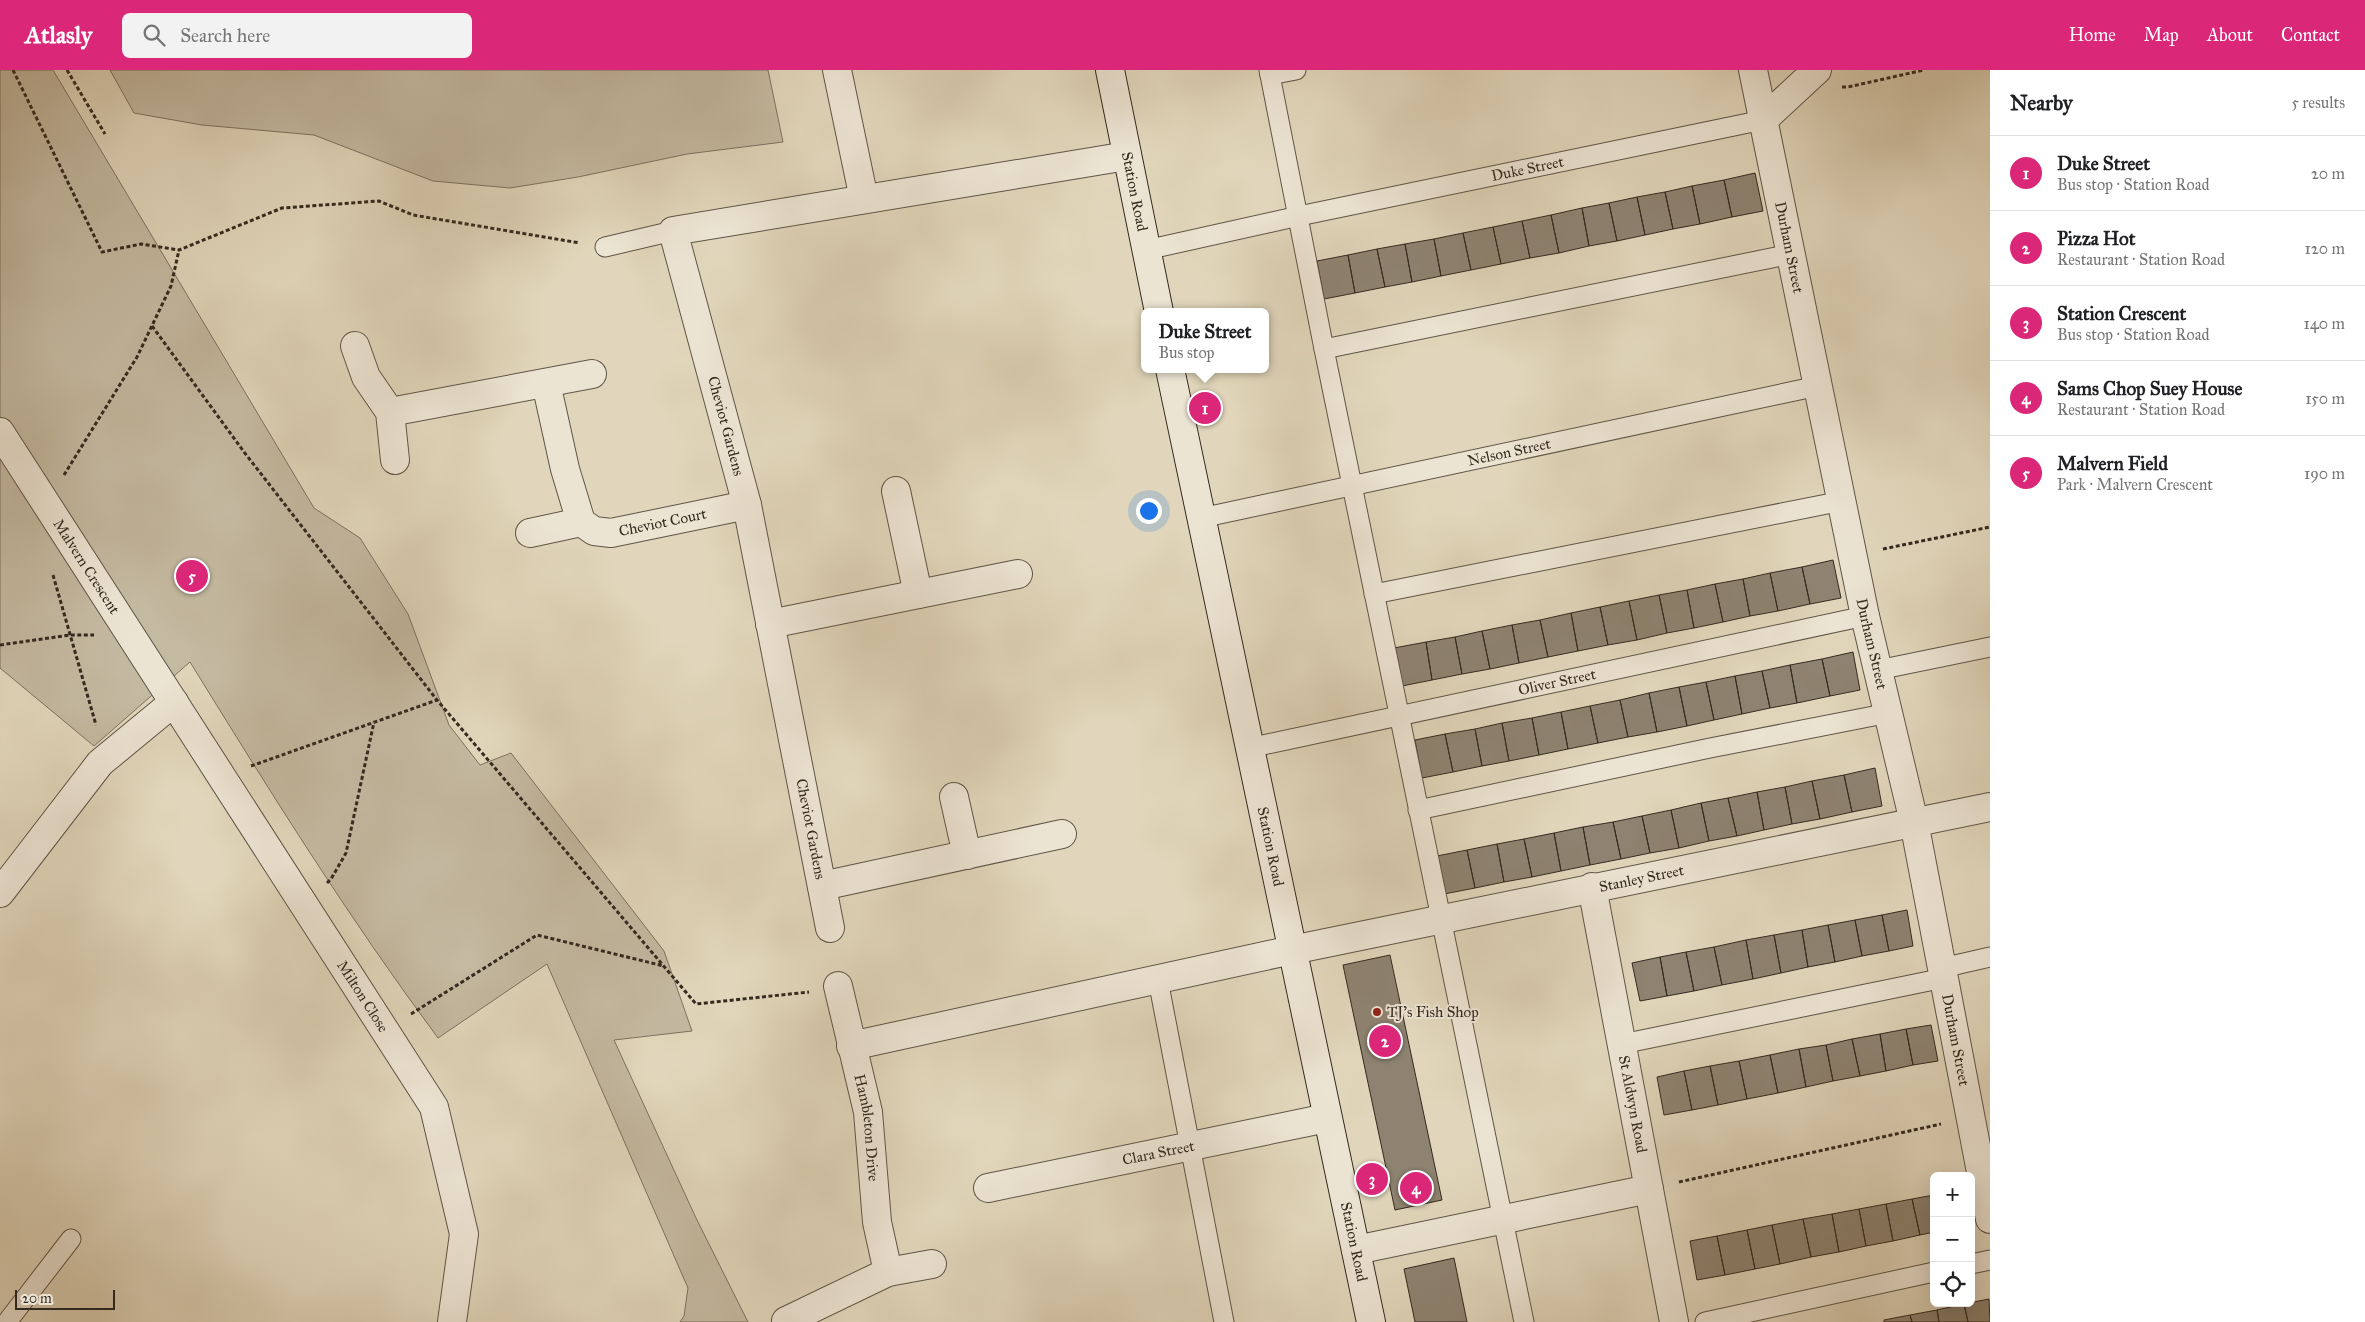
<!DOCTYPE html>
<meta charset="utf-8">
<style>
body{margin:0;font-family:"IM FELL Great Primer",serif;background:#f2f2f2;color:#202124}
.controls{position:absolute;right:15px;bottom:15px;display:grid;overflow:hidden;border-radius:8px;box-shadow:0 5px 20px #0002}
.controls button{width:45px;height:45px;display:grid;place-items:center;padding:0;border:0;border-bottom:1px solid #e0e0e0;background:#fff;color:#202124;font:25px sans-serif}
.scale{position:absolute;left:15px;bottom:12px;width:100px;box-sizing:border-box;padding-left:5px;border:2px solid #342a20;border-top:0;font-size:14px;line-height:18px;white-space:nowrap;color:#342a20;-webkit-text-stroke:4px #ece4d3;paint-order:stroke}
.you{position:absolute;left:1148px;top:440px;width:18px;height:18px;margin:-12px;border:4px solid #fff;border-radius:50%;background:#1a73e8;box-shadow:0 0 0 8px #1a73e833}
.badge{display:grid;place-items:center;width:32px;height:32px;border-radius:50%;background:#db2777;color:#fff;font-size:16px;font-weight:700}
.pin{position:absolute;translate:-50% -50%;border:2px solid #fff;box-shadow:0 1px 5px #0006}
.popup{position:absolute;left:1141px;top:238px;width:128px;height:65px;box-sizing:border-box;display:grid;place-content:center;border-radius:8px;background:#fff;filter:drop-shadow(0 1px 4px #0005);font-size:16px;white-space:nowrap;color:#757577}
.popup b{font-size:19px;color:#202124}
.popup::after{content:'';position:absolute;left:50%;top:100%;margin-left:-10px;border:10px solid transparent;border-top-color:#fff}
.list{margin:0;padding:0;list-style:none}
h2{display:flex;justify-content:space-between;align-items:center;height:65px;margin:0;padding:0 20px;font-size:21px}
h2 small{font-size:16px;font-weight:400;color:#757577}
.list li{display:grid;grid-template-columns:32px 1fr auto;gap:15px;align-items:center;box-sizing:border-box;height:75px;padding:0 20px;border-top:1px solid #e0e0e0}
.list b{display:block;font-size:19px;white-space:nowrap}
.list p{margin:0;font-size:16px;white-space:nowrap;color:#757577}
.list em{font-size:16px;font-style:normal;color:#757577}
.icon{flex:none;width:28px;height:28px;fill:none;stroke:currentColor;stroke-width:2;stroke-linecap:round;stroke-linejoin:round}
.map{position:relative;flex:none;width:1990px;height:1252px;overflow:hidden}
header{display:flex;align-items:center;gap:30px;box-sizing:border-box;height:70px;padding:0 25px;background:#db2777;color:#fff}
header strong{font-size:24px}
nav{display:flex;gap:28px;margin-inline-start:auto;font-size:18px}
.search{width:350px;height:45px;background:#f2f2f2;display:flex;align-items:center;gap:12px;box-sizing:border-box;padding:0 18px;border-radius:8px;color:#757577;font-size:19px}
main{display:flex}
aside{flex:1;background:#fff}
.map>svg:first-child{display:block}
.green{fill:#c4b9a1;stroke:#7c7260}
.building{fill:#8e8371;stroke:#342a20}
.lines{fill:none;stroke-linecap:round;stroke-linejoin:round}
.service-casing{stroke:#5f5547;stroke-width:21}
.minor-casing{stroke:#5f5547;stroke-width:30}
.secondary-casing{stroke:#342a20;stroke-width:30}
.path{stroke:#342a20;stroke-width:3;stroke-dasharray:4 2.5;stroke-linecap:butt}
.service{stroke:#ece4d3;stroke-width:19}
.minor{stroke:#ece4d3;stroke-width:28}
.secondary{stroke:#ece4d3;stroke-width:28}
.poi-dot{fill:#8f2418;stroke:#ece4d3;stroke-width:2}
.labels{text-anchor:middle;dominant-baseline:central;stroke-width:4;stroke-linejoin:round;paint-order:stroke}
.street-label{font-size:15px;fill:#342a20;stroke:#ece4d3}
.poi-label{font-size:15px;fill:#342a20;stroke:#ece4d3;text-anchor:start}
</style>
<header>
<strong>Atlasly</strong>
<div class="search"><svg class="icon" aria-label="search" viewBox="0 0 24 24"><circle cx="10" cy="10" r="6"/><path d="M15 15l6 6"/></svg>Search here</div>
<nav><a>Home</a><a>Map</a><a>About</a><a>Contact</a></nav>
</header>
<main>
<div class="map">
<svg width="1990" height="1252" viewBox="0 0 1990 1252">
<rect width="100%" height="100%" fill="#e1d6bb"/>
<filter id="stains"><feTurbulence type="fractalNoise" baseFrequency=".004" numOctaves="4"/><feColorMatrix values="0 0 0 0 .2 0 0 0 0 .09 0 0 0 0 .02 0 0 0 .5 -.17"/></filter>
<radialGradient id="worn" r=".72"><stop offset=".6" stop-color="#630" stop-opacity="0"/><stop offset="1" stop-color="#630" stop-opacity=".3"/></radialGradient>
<path class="green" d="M0 0H53L314 438 360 468 408 544 449 655 480 695 511 683 664 881 692 961 614 970 696 1148 748 1252H680L684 1246 688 1218 547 894 438 968C348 847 269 720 190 592L94 676 0 598Z
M110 0H768L783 72 687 84 578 107 510 118 433 111 314 65 202 55 134 43Z"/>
<path class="building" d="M1755 103 1763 141 1732 147 1724 110Z
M1724 110 1732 147 1700 154 1692 116Z
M1692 116 1700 154 1673 159 1665 122Z
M1665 122 1673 159 1645 165 1637 127Z
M1637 127 1645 165 1617 171 1609 133Z
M1609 133 1617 171 1589 176 1582 138Z
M1582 138 1589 176 1559 183 1551 145Z
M1551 145 1559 183 1530 188 1522 151Z
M1522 151 1530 188 1501 194 1493 157Z
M1493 157 1501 194 1471 200 1463 163Z
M1463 163 1471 200 1441 206 1434 169Z
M1434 169 1441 206 1412 212 1405 174Z
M1405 174 1412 212 1385 217 1377 179Z
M1377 179 1385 217 1355 223 1348 185Z
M1348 185 1355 223 1324 229 1317 191Z
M1833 490 1841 528 1810 534 1802 497Z
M1802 497 1810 534 1778 541 1770 503Z
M1770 503 1778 541 1750 546 1743 509Z
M1743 509 1750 546 1723 552 1715 514Z
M1715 514 1723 552 1694 558 1687 520Z
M1687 520 1694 558 1667 563 1659 525Z
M1659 525 1667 563 1637 570 1629 531Z
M1629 531 1637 570 1608 575 1600 537Z
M1600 537 1608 575 1578 581 1571 543Z
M1571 543 1578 581 1548 587 1540 550Z
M1540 550 1548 587 1519 593 1512 555Z
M1512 555 1519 593 1490 599 1482 561Z
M1482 561 1490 599 1462 604 1455 567Z
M1455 567 1462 604 1432 610 1426 572Z
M1426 572 1432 610 1402 616 1394 578Z
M1853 582 1860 620 1830 626 1822 589Z
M1822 589 1830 626 1797 633 1790 595Z
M1790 595 1797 633 1770 638 1762 601Z
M1762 601 1770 638 1742 644 1735 606Z
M1735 606 1742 644 1714 650 1706 612Z
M1706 612 1714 650 1687 656 1679 617Z
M1679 617 1687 656 1657 662 1649 623Z
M1649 623 1657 662 1628 667 1620 630Z
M1620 630 1628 667 1598 673 1590 636Z
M1590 636 1598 673 1568 679 1561 642Z
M1561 642 1568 679 1539 685 1532 648Z
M1532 648 1539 685 1509 691 1502 653Z
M1502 653 1509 691 1482 696 1475 659Z
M1475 659 1482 696 1453 702 1445 664Z
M1445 664 1453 702 1422 708 1415 670Z
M1875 698 1882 736 1852 742 1844 705Z
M1844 705 1852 742 1820 749 1812 711Z
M1812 711 1820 749 1792 754 1785 717Z
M1785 717 1792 754 1764 760 1757 722Z
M1757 722 1764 760 1737 766 1728 728Z
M1728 728 1737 766 1709 771 1701 733Z
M1701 733 1709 771 1679 778 1671 740Z
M1671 740 1679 778 1650 783 1642 746Z
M1642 746 1650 783 1621 789 1613 752Z
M1613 752 1621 789 1590 795 1583 757Z
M1583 757 1590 795 1561 801 1554 763Z
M1554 763 1561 801 1532 807 1524 769Z
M1524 769 1532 807 1504 812 1497 774Z
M1497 774 1504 812 1475 818 1467 780Z
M1467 780 1475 818 1444 824 1437 786Z
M1907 840 1913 876 1889 881 1882 845Z
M1882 845 1889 881 1862 886 1855 850Z
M1855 850 1862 886 1835 892 1828 855Z
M1828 855 1835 892 1808 897 1802 860Z
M1802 860 1808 897 1781 903 1774 865Z
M1774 865 1781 903 1753 909 1746 870Z
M1746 870 1753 909 1722 915 1714 877Z
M1714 877 1722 915 1694 921 1686 882Z
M1686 882 1694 921 1667 926 1660 887Z
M1390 885 1442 1130 1395 1140 1343 895Z
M1660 887 1667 926 1640 931 1632 893Z
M1931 955 1938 991 1913 995 1906 959Z
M1906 959 1913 995 1886 1001 1880 964Z
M1880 964 1886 1001 1860 1006 1852 969Z
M1852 969 1860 1006 1833 1011 1826 975Z
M1826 975 1833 1011 1806 1017 1799 979Z
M1799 979 1806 1017 1778 1023 1770 985Z
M1770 985 1778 1023 1747 1029 1739 991Z
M1739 991 1747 1029 1718 1035 1710 996Z
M1710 996 1718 1035 1692 1040 1684 1001Z
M1684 1001 1692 1040 1664 1045 1657 1007Z
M1934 1125V1162L1920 1165 1912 1129Z
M1912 1129 1920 1165 1893 1171 1886 1134Z
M1886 1134 1893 1171 1866 1176 1859 1139Z
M1859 1139 1866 1176 1839 1182 1832 1144Z
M1832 1144 1839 1182 1811 1187 1803 1149Z
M1803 1149 1811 1187 1780 1194 1772 1155Z
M1772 1155 1780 1194 1755 1199 1747 1160Z
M1747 1160 1755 1199 1725 1205 1717 1166Z
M1717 1166 1725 1205 1697 1210 1690 1171Z
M1454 1188 1467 1252H1415L1404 1199Z
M1989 1229 1990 1252H1968L1964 1234Z
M1964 1234 1968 1252H1939L1937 1240Z
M1937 1240 1939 1252H1912L1910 1245Z
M1910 1245 1912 1252H1884V1250Z"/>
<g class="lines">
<g class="service-casing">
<g id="service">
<path d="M1269 0 1324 279 1524 1252"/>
<path d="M1270 5 1296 0"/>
<path d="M605 177 673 161"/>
<path id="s1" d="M1146 180 1299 146 1763 50"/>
<path d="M1324 279 1791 184"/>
<path id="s2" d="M1201 448 1818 316"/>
<path d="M1374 524 1842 431"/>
<path d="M1878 600 1990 577"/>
<path id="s3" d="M1249 678 1865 546"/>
<path d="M1418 740 1710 678 1889 643"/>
<path d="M1942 898 1990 887"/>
<path d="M1158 910 1224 1252"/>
<path d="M1622 974 1944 908"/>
<path d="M1971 1194 1990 1190"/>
<path d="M7 1252 71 1169"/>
<path d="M1705 1252 1934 1202"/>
</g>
</g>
<g class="minor-casing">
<g id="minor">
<path d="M837 0 864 129"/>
<path id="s4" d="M1753 0 1865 546 1914 752 1990 1149"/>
<path d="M1763 50 1817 0"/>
<path d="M355 276 366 307 390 342 395 390"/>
<path id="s5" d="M546 313 565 399 581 452 594 461 611 463 747 435"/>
<path d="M390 342 592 304"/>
<path id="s6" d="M0 362 434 1037 464 1164 452 1252"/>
<path d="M896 421 918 524"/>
<path d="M530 463 581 452"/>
<path d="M770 554 1018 504"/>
<path d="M954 727 967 785"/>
<path d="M822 816 1062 764"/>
<path id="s7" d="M1592 817 1674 1252"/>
<path d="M0 823 100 693 174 632"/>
<path d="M830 858 747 435 673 161 1127 86"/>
<path id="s8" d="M838 916 868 1042 877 1152 888 1202"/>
<path id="s9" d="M851 976 1292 880 1990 737"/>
<path id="s10" d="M988 1118 1327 1048"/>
<path d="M1356 1180 1649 1119"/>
<path d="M786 1251 888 1202 932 1194"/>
</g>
</g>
<g class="secondary-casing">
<g id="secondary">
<path id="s11" d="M1110 0 1159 242"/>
<path id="s12" d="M1170 299 1371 1252"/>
</g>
</g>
<path class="path" d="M13 0 102 182 141 174 179 180 282 138 379 131 413 145 580 173
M67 0 105 64
M1842 17H1848L1924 0
M152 256 244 382 437 630 696 934 809 922
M64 405 137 287 171 216 179 180
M1883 479 1990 457
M53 505 96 655
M0 575 70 565H94
M251 696 437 630
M327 813 331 809 346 783 374 652
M411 944 537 865 664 896
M1679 1112 1941 1054"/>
<use href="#service" class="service"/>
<use href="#minor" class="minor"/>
<use href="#secondary" class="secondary"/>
</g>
<circle class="poi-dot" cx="1377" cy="942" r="5"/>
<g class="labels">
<g class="street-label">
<text stroke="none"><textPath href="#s1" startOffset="390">Duke Street</textPath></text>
<text stroke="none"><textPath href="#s11" startOffset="124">Station Road</textPath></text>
<text stroke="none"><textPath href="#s4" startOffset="181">Durham Street</textPath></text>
<text transform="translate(726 356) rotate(75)">Cheviot Gardens</text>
<text stroke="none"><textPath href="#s2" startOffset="315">Nelson Street</textPath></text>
<text stroke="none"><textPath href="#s5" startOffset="229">Cheviot Court</textPath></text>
<text stroke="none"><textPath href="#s6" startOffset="160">Malvern Crescent</textPath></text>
<text stroke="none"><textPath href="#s4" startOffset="586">Durham Street</textPath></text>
<text stroke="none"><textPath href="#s3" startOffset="315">Oliver Street</textPath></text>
<text transform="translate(811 759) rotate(79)">Cheviot Gardens</text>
<text stroke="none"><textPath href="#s12" startOffset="488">Station Road</textPath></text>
<text stroke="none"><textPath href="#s9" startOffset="808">Stanley Street</textPath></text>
<text stroke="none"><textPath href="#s6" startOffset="671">Milton Close</textPath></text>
<text stroke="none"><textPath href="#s4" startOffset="991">Durham Street</textPath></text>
<text stroke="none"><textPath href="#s7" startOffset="221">St Aldwyn Road</textPath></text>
<text stroke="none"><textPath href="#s8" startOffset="145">Hambleton Drive</textPath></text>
<text stroke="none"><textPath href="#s10" startOffset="174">Clara Street</textPath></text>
<text stroke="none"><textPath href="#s12" startOffset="892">Station Road</textPath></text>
</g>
<g class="poi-label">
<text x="1387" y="942">TJ's Fish Shop</text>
</g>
</g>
<rect width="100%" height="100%" filter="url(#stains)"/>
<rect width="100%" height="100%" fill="url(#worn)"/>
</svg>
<div class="controls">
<button>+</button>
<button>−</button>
<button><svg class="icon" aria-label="locate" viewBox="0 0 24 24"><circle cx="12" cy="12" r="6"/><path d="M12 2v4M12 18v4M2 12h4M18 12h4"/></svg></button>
</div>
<div class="scale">20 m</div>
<div class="you"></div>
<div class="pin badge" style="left:1205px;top:338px">1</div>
<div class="popup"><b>Duke Street</b>Bus stop</div>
<div class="pin badge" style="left:1385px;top:971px">2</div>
<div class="pin badge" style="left:1372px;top:1109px">3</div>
<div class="pin badge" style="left:1416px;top:1118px">4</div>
<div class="pin badge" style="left:192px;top:506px">5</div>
</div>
<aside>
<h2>Nearby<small>5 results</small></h2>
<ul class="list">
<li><span class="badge">1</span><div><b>Duke Street</b><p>Bus stop · Station Road</p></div><em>20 m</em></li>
<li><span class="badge">2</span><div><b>Pizza Hot</b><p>Restaurant · Station Road</p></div><em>120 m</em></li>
<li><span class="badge">3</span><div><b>Station Crescent</b><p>Bus stop · Station Road</p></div><em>140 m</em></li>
<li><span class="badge">4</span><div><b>Sams Chop Suey House</b><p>Restaurant · Station Road</p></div><em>150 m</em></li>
<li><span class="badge">5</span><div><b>Malvern Field</b><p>Park · Malvern Crescent</p></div><em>190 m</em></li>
</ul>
</aside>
</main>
